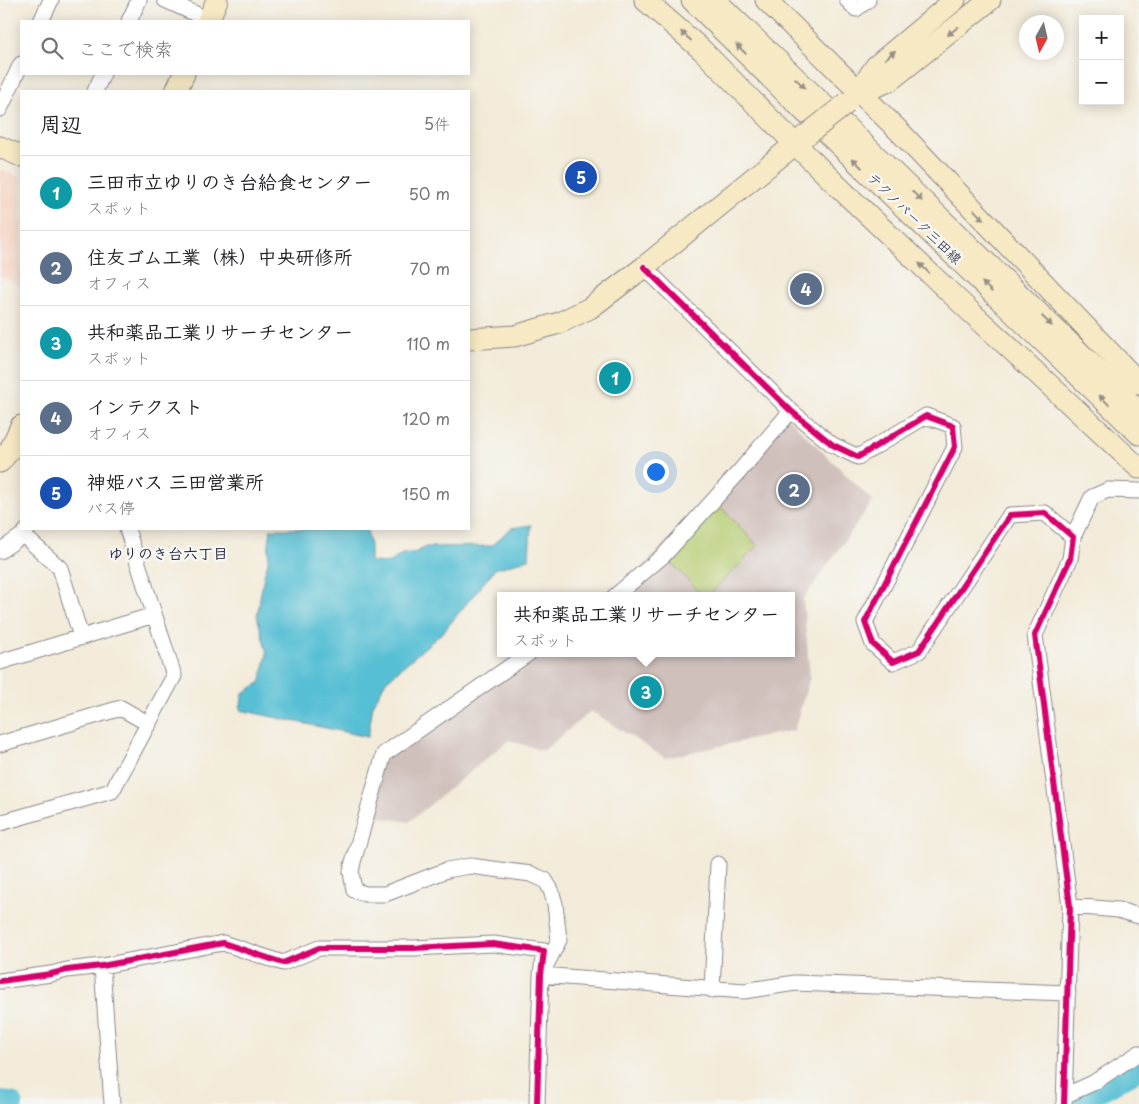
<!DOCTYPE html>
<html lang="ja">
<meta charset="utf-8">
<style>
body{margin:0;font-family:"Playpen Sans","Klee One",sans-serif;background:#f6f6f6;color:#202124}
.controls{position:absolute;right:15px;top:15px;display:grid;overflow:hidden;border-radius:0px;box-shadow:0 2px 12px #0003}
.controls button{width:45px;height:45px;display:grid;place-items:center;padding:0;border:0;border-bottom:1px solid #e0e0e0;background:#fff;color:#202124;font:25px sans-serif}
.compass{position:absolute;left:1019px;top:15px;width:45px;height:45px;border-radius:50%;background:#fff;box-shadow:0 2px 12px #0003;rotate:188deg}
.you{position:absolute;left:655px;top:471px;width:18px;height:18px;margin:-12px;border:4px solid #fff;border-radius:50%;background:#1a73e8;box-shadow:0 0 0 8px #1a73e833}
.badge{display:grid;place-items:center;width:32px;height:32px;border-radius:50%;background:#c8321e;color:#fff;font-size:16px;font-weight:700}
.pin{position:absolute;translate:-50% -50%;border:2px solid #fff;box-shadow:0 1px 5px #0006}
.popup{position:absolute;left:497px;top:592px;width:298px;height:65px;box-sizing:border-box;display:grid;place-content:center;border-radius:0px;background:#fff;filter:drop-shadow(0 1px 4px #0005);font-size:16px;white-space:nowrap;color:#757577}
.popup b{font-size:19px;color:#202124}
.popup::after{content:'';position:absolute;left:50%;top:100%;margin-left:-10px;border:10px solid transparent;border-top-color:#fff}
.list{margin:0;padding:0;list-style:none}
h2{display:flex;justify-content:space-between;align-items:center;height:65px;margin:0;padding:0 20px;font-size:21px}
h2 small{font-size:16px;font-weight:400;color:#757577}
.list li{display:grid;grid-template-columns:32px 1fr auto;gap:15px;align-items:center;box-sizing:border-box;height:75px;padding:0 20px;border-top:1px solid #e0e0e0}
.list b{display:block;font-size:19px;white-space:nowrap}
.list p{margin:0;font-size:16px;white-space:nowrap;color:#757577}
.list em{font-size:16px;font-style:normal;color:#757577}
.icon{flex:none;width:28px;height:28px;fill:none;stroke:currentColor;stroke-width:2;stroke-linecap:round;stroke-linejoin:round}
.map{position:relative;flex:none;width:1139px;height:1104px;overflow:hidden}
.search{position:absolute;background:#fff;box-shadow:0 2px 12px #0003;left:20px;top:20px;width:450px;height:55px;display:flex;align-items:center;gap:12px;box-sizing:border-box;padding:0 18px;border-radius:0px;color:#757577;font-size:19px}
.panel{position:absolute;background:#fff;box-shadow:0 2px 12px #0003;left:20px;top:90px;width:450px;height:440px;border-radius:0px}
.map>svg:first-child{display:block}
.built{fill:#f4d3c1}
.industrial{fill:#d0c0bc}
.green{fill:#b5cc71;stroke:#6c7756}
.water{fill:#57bfd4;stroke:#3c7088}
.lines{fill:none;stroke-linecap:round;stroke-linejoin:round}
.river{stroke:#57bfd4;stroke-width:24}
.street-casing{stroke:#8a868a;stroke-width:17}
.secondary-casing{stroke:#8a868a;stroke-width:23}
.street{stroke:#fff;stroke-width:15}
.secondary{stroke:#f6e9c3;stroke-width:21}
.secondary-bridge-casing{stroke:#8a868a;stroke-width:23;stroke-linecap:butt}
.secondary-bridge{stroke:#f6e9c3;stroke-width:21}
.cycleway-casing{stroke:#f6f6f2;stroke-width:9}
.cycleway{stroke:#d6006c;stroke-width:6}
.oneway{fill:#978f86}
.labels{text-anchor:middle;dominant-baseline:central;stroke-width:5;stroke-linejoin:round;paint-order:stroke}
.street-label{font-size:14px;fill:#22223b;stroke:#f6f6f2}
.neighbourhood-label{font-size:15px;font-weight:bold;fill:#22223b;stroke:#f6f6f2}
</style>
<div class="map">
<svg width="1139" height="1104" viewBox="0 0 1139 1104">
<rect width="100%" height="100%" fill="#f6f6f2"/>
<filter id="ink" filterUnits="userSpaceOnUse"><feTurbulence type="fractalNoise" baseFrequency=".02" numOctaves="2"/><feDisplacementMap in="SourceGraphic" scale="10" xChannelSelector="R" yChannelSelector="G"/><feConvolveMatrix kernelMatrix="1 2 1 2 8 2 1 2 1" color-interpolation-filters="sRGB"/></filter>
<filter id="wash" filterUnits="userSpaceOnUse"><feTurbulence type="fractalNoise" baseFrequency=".0096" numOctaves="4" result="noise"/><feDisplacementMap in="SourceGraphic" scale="20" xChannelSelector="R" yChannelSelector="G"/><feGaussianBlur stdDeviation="1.12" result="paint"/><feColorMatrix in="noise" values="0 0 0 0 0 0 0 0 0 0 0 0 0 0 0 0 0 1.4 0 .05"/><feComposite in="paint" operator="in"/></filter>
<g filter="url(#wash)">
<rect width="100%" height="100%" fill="#f3ebd9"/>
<path class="built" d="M0 169 21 178V286L0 276Z"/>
<path class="industrial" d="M786 416 873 501 803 599 810 677 794 730 665 758 591 711 543 751 509 740 409 822 366 815 384 754 529 653H791V596H615Z"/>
<path class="green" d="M714 500 758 546 708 596H703L664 555Z"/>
<path class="water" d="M531 525 529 559 495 569 444 631 386 681 373 705 368 737 240 710 243 693 260 683 267 654 257 616 264 575 268 562 269 544 271 529H367L370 546V562L389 563 402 554 414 553 426 547 491 546 511 528Z"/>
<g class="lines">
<path class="river" d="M0 1103 11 1104
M1073 1104 1139 1068"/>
</g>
</g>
<g filter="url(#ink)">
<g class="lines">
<g class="street-casing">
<path id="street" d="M165 0 209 20
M847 0 856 9 868 0
M41 21 51 0
M129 21 139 0
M95 91 103 74
M0 109 21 64
M644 267 791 411 833 445 858 457 926 416 953 426 955 447 865 622 873 644 893 662 919 651 1010 515 1045 513 1073 537 1070 559 1035 635 1070 906 1064 1104
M23 535 60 568 81 637
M1073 537 1092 497 1108 490 1139 491
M0 551 23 535 28 529
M615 596 664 555 739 472 791 411
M529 653 384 754 353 862 351 872 354 890 365 894H385L447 870 470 866 531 874 545 880 551 890 555 904 559 940 545 967
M0 662 154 615
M0 744 121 708 149 724
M0 823 112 791 174 676 127 529
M1070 906 1118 910 1139 916
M102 966 112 1104
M541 975 744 991 795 983 1068 993
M0 981 51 974 67 970 102 966 223 943 283 963 319 948H414L493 944 544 951 541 975 537 1104
M712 990 718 864
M1064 1096 1093 1083 1139 1053"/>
</g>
<g class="secondary-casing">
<path id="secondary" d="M645 0 701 49 795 144 848 196 959 301 1139 468
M692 0 804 111 1139 434
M715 0 1111 383 1139 412
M766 0 900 132 1139 383
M208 21 217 0
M176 91 184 74
M859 93 889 81 990 0
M857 94 876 66 955 0
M0 147 21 156
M469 339 515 336 559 323 590 308 644 267 805 136
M0 462 10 450 21 426"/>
</g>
<use href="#street" class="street"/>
<use href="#secondary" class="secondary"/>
<g class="secondary-bridge-casing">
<path id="secondary-bridge" d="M808 134 847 103"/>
</g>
<use href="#secondary-bridge" class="secondary-bridge"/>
<g class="cycleway-casing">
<path id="cycleway" d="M644 267 791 411 833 445 858 457 926 416 953 426 955 447 865 622 873 644 893 662 919 651 1010 515 1045 513 1073 537 1070 559 1035 635 1070 906 1064 1104
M0 981 51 974 67 970 102 966 223 943 283 963 319 948H414L493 944 544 951 541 975 537 1104"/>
</g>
<use href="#cycleway" class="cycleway"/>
</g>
<defs><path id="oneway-solid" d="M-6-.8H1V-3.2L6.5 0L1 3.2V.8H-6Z" transform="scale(1.25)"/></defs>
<g class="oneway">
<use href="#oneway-solid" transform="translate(953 31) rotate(142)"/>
<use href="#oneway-solid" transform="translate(686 36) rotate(-139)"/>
<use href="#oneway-solid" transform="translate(741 49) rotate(-135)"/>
<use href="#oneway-solid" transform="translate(890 55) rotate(-40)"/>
<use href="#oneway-solid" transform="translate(800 83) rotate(44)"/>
<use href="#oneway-solid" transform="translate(857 163) rotate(-136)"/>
<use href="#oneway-solid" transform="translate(917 196) rotate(44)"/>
<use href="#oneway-solid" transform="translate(979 215) rotate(46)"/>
<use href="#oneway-solid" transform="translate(924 268) rotate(-136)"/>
<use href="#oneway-solid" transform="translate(987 287) rotate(-136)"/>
<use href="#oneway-solid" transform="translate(1047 321) rotate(44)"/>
<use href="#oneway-solid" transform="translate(1104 400) rotate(-136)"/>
</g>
</g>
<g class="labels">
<g class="street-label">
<text transform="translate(915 218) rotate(44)">テクノパーク三田線</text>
</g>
<g class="neighbourhood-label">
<text x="168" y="552">ゆりのき台六丁目</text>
</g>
</g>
</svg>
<div class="controls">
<button>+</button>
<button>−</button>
</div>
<svg class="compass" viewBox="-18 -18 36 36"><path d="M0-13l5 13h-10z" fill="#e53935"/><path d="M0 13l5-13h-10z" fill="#757577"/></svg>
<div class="you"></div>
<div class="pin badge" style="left:615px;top:378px;background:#0f9aa8">1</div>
<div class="pin badge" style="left:794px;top:490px;background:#5c6f8a">2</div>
<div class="pin badge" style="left:646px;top:692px;background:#0f9aa8">3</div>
<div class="popup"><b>共和薬品工業リサーチセンター</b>スポット</div>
<div class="pin badge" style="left:806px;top:289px;background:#5c6f8a">4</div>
<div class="pin badge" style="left:581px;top:177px;background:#1a4fb4">5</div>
<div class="search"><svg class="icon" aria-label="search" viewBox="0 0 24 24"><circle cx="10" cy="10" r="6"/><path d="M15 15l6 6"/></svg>ここで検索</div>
<section class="panel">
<h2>周辺<small>5件</small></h2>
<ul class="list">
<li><span class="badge" style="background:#0f9aa8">1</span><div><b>三田市立ゆりのき台給食センター</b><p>スポット</p></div><em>50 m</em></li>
<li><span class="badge" style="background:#5c6f8a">2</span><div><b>住友ゴム工業（株）中央研修所</b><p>オフィス</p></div><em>70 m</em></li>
<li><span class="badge" style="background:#0f9aa8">3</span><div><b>共和薬品工業リサーチセンター</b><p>スポット</p></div><em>110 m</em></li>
<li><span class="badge" style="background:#5c6f8a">4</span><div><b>インテクスト</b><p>オフィス</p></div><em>120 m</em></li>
<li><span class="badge" style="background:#1a4fb4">5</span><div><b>神姫バス 三田営業所</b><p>バス停</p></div><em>150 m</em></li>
</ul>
</section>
</div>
